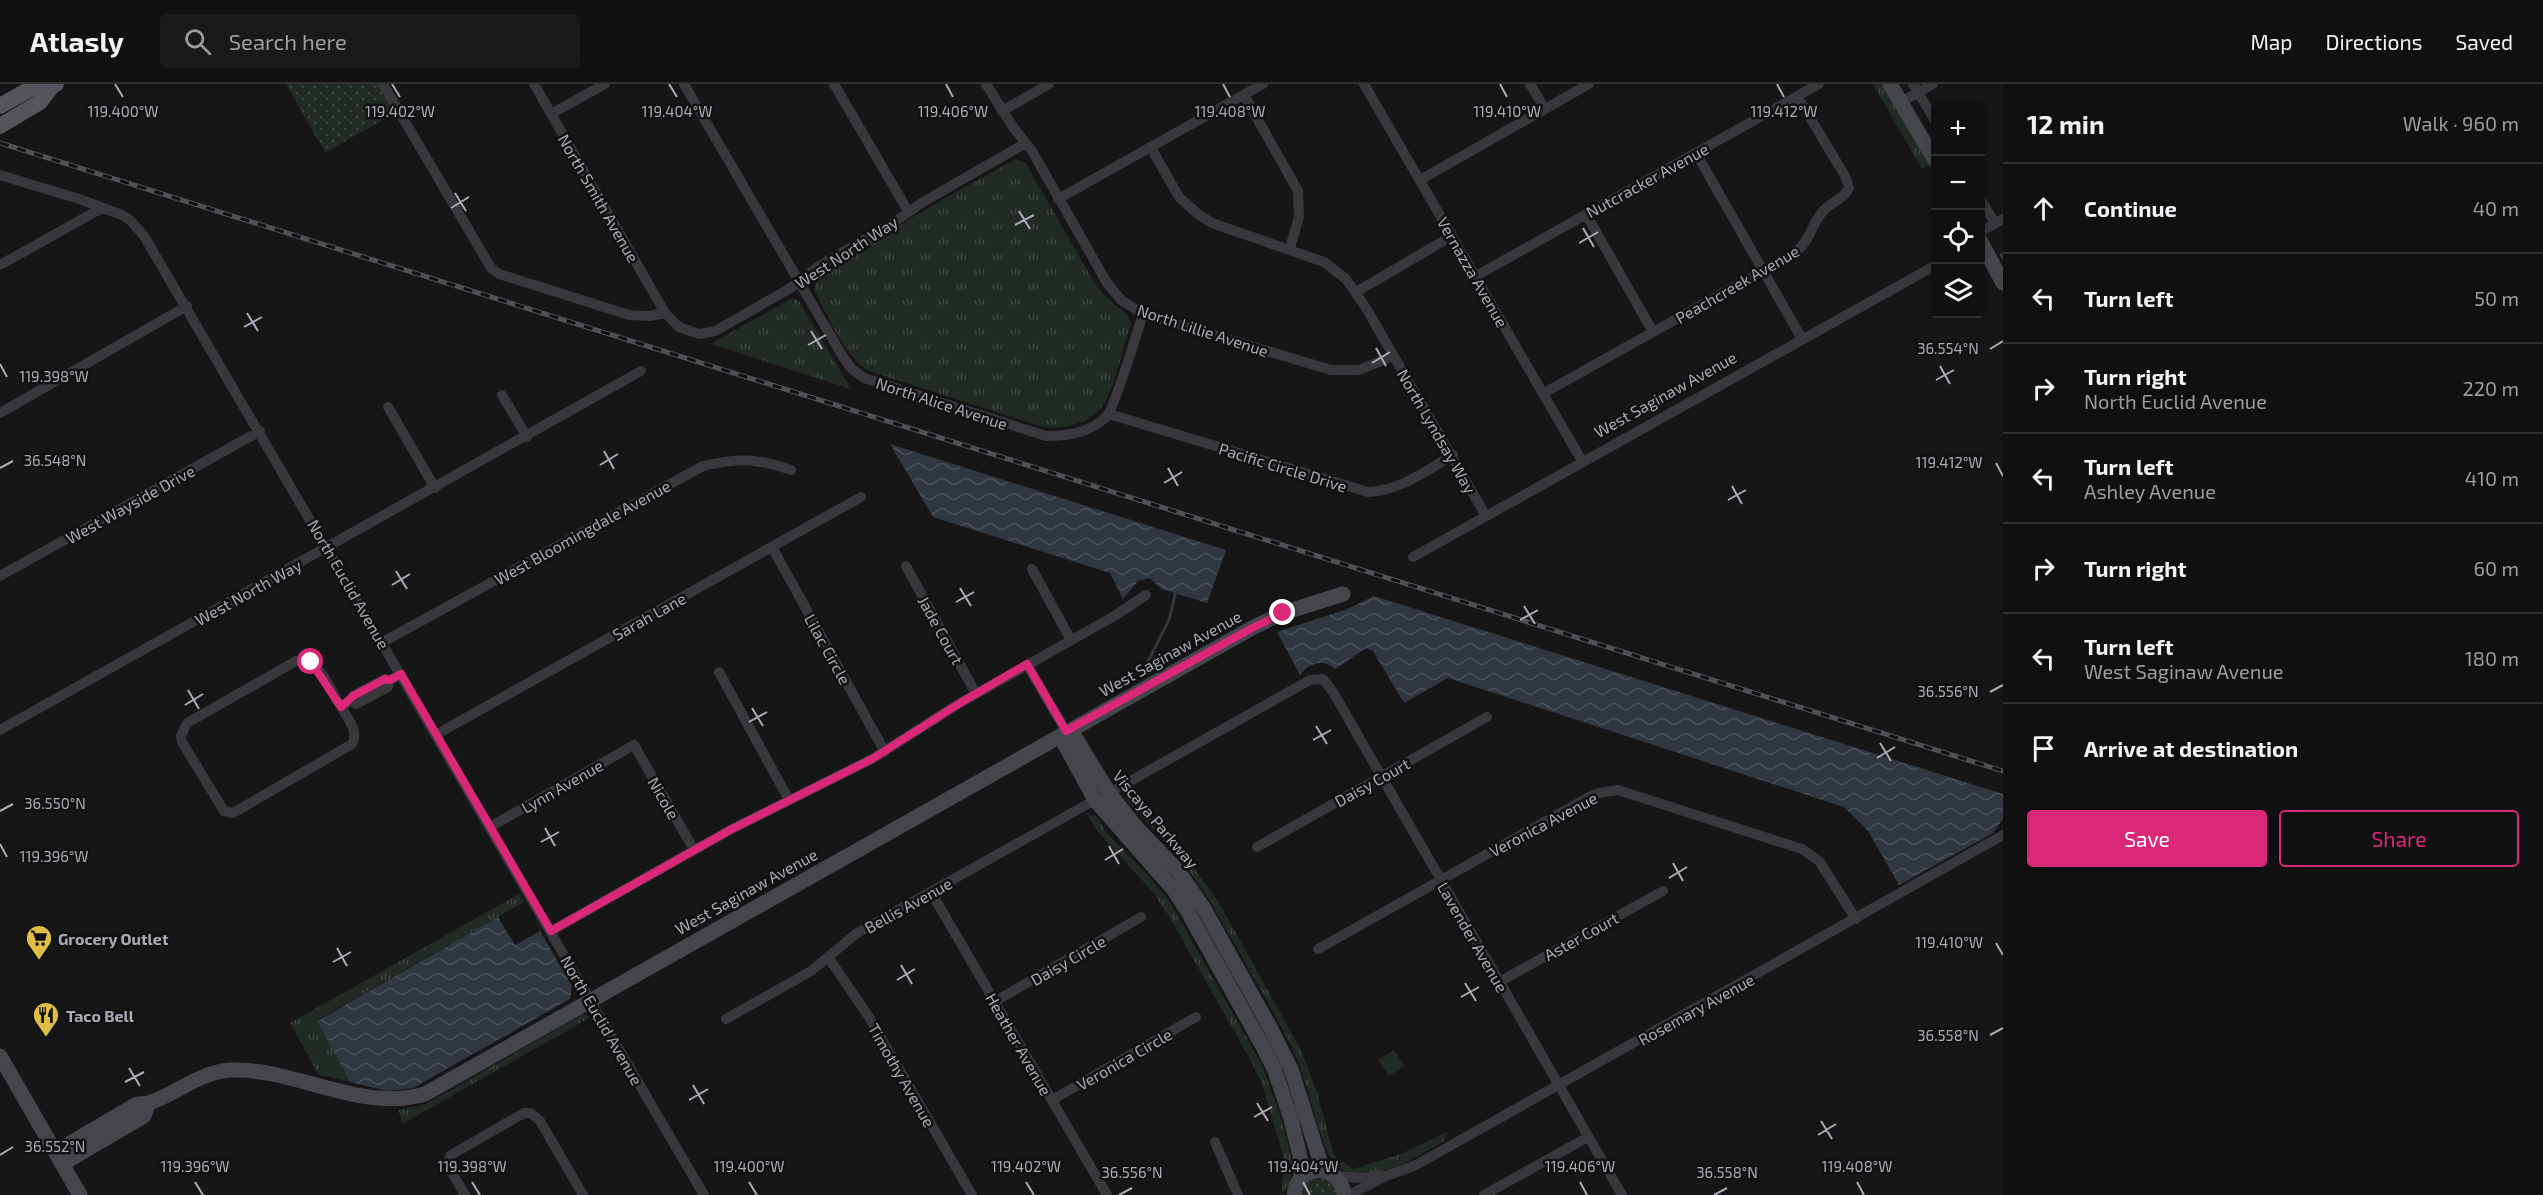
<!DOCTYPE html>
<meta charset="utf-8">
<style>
body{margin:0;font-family:"Exo 2",sans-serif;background:#19191a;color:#f1f3f6}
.controls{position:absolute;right:18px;top:18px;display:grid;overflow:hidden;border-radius:6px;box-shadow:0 3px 9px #0003}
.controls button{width:54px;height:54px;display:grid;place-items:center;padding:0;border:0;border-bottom:2px solid #303031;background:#101011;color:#f1f3f6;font:30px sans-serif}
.stop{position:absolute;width:18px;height:18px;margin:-14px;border:4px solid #db2777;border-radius:50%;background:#fff}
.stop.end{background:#db2777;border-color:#fff;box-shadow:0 2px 6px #0008}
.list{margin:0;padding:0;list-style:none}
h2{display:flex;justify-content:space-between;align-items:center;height:78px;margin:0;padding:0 24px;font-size:26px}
h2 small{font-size:20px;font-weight:400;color:#9c9d9f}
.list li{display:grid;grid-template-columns:39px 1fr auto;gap:18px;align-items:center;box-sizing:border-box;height:90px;padding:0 24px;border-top:2px solid #303031}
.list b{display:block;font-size:22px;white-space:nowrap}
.list p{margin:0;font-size:20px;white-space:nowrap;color:#9c9d9f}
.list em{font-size:20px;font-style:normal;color:#9c9d9f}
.actions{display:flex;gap:12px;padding:18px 24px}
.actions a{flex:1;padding:14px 0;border:2px solid #db2777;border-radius:6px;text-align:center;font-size:21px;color:#db2777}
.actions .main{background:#db2777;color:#fff}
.icon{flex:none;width:33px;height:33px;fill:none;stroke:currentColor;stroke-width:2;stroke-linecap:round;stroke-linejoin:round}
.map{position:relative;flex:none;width:2003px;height:1111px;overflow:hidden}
header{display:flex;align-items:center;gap:36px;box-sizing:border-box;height:84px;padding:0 30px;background:#101011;border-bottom:2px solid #303031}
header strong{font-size:28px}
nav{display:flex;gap:33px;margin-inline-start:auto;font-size:21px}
.search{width:420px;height:54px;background:#19191a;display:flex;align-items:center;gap:15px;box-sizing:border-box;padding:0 21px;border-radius:6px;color:#9c9d9f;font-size:22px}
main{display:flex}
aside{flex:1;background:#101011}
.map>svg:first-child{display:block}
.grass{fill:url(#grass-dots)}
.park{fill:url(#park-tufts)}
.pitch{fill:#222a24}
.water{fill:url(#water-waves)}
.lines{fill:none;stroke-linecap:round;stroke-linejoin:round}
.stream{stroke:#30373f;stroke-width:3}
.street{stroke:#37373c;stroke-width:10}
.secondary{stroke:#45464c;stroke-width:15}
.primary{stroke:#54545b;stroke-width:16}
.rail-casing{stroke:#505157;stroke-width:5}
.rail{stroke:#111112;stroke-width:3;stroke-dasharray:9;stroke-linecap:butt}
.route{stroke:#db2777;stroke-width:8}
.ticks{fill:none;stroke:#a9acb6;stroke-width:2}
.labels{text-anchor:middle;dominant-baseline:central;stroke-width:5;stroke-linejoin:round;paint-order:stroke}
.street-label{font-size:16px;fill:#a9acb6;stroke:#111112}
.poi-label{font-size:16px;font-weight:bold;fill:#a9acb6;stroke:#111112;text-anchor:start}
.ticks-label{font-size:15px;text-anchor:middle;fill:#a9acb6;stroke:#111112;stroke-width:5;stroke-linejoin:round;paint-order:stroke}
</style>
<header>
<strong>Atlasly</strong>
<div class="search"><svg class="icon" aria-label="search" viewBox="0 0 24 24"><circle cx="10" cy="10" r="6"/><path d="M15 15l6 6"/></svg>Search here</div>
<nav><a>Map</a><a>Directions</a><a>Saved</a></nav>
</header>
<main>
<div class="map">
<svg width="2003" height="1111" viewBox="0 0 2003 1111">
<defs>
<pattern id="grass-dots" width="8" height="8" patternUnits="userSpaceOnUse" patternTransform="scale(1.5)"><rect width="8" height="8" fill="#222a24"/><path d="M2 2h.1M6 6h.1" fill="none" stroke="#3f4642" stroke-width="1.8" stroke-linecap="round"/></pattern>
<pattern id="park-tufts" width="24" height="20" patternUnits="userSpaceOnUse" patternTransform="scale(1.5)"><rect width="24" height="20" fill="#222a24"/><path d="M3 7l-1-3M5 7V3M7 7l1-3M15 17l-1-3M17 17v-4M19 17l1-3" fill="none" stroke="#3f4642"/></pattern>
<pattern id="water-waves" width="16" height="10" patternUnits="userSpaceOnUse" patternTransform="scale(1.5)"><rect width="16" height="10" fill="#30373f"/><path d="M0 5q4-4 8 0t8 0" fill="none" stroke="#4b5158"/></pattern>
</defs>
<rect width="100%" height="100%" fill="#161617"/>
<path class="grass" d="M286 0H378L395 29 325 69Z
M1315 1092 1331 1096 1338 1111H1300L1304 1100Z"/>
<path class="park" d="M1873 0H1882L1929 81 1922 85Z
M1016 75 1025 78 1094 198 1105 213 1127 230 1131 239C1124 259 1114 308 1102 323 1089 339 1063 346 1043 343L869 287C842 270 829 233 814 206L816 197 822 188 938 118Z
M795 215 799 217 851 305 711 260 789 216Z
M1129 706 1137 718 1184 770 1218 817 1301 966 1317 1009 1334 1071 1353 1085 1401 1070 1448 1047 1444 1057C1416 1073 1371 1103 1339 1084 1323 1075 1307 997 1297 975 1284 945 1266 916 1250 887 1230 852 1211 815 1186 783 1168 759 1145 739 1126 715Z
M1087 730 1096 732 1108 750 1145 788 1170 818 1261 979 1279 1027 1293 1080 1290 1100 1281 1111 1285 1078 1262 999 1247 970 1169 832 1151 806 1099 749Z
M519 810 524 818 317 936 350 998 318 990 290 939Z
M583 930 591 933 402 1040 399 1026 425 1020 437 1014Z"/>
<path class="pitch" d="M1394 966 1405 982 1389 992 1378 976Z"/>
<path class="water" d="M890 360 1226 466 1207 519 1161 505 1150 494 1138 497 1123 515 1110 489 933 433Z
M1374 512 2003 710V735L1993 749 1899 801 1868 747 1844 723 1448 594 1404 619 1373 567 1366 564 1335 585C1323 574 1309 579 1300 591L1277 548 1345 526Z
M498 833 515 861 540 847 572 902 570 915 413 1004 387 1007 350 998 317 937Z"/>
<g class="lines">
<path class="stream" d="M2001 170 2003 174
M1140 593 1169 536 1176 507"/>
<path class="street" d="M383 0 491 184 499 190 629 231 650 232 665 229
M534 0 665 229 679 243 690 247 700 250 715 247 789 205 819 182 893 139 923 118 1026 59
M684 0 843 273 852 285 864 294 1046 352C1069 352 1090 349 1107 332 1115 323 1137 247 1143 230
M834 0 908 127
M986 0 1013 43 1032 67 1107 199 1121 216 1143 230 1331 286H1359L1393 272
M1364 0 1582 377
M1530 0 1545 25
M1913 0 1936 38
M1244 11 1298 107 1299 133 1290 164
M1901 18 1933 0
M1002 27 1049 0
M551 30 605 0
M1151 64 1179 113 1199 131 1212 139 1324 178 1346 195 1366 224 1486 432
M1696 69 1802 255
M0 91 79 115 122 131 130 136 144 152 704 1111
M1420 96 1589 0
M1058 115 1263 0
M1980 115 1995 139
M1586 130 1653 248
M1980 148 2003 135
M0 181 102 124
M1476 192 1819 0
M1356 208 1452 152
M1544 309 1796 168C1812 154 1811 141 1823 127 1831 118 1844 115 1849 104L1845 92 1797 12
M502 311 527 353
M388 323 435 404
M0 329 187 222
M1109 330 1368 408C1400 407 1426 387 1453 371
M772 463 885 668
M1413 473 1936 181
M906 482 976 610
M1032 485 1071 556
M0 492 260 347
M383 558 703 382C737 374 757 374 791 386
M1027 581 1066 647
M719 588 789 716
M390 596 388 603 356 620 350 617 353 612 385 595 390 596 401 590
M341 623C330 606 319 572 296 577L187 639 181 652 182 658 224 727 233 729 352 660C359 647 348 635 341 623L350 617
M0 646 641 287
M437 650 861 413
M1109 709 1310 596 1323 595 1333 608 1622 1111
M490 743 634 661 694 766
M1257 763 1487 633
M931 808 1107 1111
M551 847 730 746 872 675 960 619 1116 531 1146 511
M1318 865 1589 713 1599 709 1618 706 1802 765 1819 777 1856 835
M828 873 869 933 972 1111
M1499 898 1663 807
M994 918 1141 833
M726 935 811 887 857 849 1095 716
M1052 1016 1196 933
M1215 1058 1238 1111
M1336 1092 1364 1094 1380 1091
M465 1111 451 1087 449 1075 451 1071 524 1029H531L540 1037 583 1111
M1349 1111 1386 1092 1416 1081 2003 751
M1484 1111 1588 1053"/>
<path class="secondary" d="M1890 0 1936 78
M1980 156 2003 199
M1066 647 1075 653 1109 709 1136 743 1178 787 1203 823 1271 945 1291 985 1323 1086
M1066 647 1064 659 1095 716 1174 806 1188 828 1261 959 1275 987 1291 1035 1302 1081 1301 1093
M0 972 80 1111
M55 1068 137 1020C162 1022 196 987 231 986 296 984 360 1029 425 1010L1252 544 1283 529 1343 510
M62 1080 144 1032 148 1021
M1294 1111C1297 1078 1341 1079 1344 1111"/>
<path class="primary" d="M0 22 30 5 56 0
M0 42 40 18 53 1"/>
<g class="rail-casing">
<path id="rail" d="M0 59 2003 687"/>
</g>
<use href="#rail" class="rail"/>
</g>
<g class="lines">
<path class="route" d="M311 578 341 623 353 612 385 595 390 596 401 590 551 847 730 746 872 675 960 619 1027 580 1066 647 1252 544 1283 529"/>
</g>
<path class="ticks" d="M115 0 123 13M392 0 400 13M669 0 677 13M946 0 953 13M1223 0 1230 13M1500 0 1507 13M1777 0 1784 13M455 109 466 127M451 124 469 113M1019 127 1030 145M1015 141 1034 131M1583 144 1594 163M1579 159 1598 148M247 229 258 247M244 243 262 233M811 247 822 265M808 261 826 251M1376 264 1386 282M1990 265 2003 257M1372 279 1390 268M0 280 7 293M1940 282 1950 300M1936 296 1954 286M604 367 614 385M1996 379 2003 392M600 381 618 370M0 384 13 377M1168 384 1178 402M1164 399 1182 388M1732 402 1742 420M1728 416 1746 406M396 487 407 505M392 501 410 490M960 504 971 522M956 518 974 508M1524 522 1535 540M1520 536 1538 526M188 606 199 625M1990 608 2003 601M185 621 203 610M752 624 763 642M749 638 767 628M1316 642 1327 660M1313 656 1331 646M1880 659 1891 677M1877 674 1895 663M0 727 13 720M545 744 555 762M541 758 559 748M0 760 7 773M1109 762 1119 780M1105 776 1123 765M1673 779 1683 797M1669 794 1687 783M1996 859 2003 871M337 864 347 882M333 878 351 868M901 881 912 900M897 896 915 885M1465 899 1476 917M1461 913 1479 903M1990 951 2003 944M129 984 140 1002M125 998 144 988M693 1001 704 1020M689 1016 708 1005M1257 1019 1268 1037M1254 1033 1272 1023M1821 1037 1832 1055M1818 1051 1836 1040M0 1071 13 1063M195 1098 203 1111M472 1098 480 1111M749 1098 757 1111M1026 1098 1034 1111M1303 1098 1310 1111M1580 1098 1587 1111M1857 1098 1864 1111M1119 1111 1132 1104M1714 1111 1727 1104"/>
<defs>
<g id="supermarket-pin" transform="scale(1.35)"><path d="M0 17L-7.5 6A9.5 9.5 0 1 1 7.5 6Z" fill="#e0be45" stroke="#111112"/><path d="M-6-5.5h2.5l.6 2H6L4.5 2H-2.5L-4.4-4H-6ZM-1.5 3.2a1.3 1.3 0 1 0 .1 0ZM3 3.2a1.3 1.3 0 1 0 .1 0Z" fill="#111"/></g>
<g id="restaurant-pin" transform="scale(1.35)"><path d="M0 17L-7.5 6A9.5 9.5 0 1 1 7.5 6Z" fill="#e0be45" stroke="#111112"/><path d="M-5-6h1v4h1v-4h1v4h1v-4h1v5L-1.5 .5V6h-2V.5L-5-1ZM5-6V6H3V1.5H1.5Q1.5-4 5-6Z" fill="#111"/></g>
</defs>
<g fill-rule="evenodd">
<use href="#supermarket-pin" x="39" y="854"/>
<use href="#restaurant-pin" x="46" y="931"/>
</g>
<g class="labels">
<g class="street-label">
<text transform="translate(1647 96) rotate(-29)">Nutcracker Avenue</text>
<text transform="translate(599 114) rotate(60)">North Smith Avenue</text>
<text transform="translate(846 168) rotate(-33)">West North Way</text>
<text transform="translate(1473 188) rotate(60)">Vernazza Avenue</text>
<text transform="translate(1737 200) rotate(-30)">Peachcreek Avenue</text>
<text transform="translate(1203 246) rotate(18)">North Lillie Avenue</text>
<text transform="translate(1665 310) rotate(-29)">West Saginaw Avenue</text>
<text transform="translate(942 319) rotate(18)">North Alice Avenue</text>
<text transform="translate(1437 347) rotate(60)">North Lyndsay Way</text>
<text transform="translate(1283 383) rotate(17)">Pacific Circle Drive</text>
<text transform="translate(130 420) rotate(-29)">West Wayside Drive</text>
<text transform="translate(582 448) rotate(-29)">West Bloomingdale Avenue</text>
<text transform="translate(349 500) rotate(60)">North Euclid Avenue</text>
<text transform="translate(248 508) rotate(-29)">West North Way</text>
<text transform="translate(649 532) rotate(-29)">Sarah Lane</text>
<text transform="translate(941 546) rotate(61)">Jade Court</text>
<text transform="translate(828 565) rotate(61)">Lilac Circle</text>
<text transform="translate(1170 569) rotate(-29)">West Saginaw Avenue</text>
<text transform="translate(1372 698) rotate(-29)">Daisy Court</text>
<text transform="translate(562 702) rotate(-30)">Lynn Avenue</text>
<text transform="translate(664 714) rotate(60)">Nicole</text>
<text transform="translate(1156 735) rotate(50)">Viscaya Parkway</text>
<text transform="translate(1543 740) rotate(-28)">Veronica Avenue</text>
<text transform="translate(746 807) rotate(-29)">West Saginaw Avenue</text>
<text transform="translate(908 821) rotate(-29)">Bellis Avenue</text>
<text transform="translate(1581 852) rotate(-29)">Aster Court</text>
<text transform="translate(1473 853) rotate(60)">Lavender Avenue</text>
<text transform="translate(1068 876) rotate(-30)">Daisy Circle</text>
<text transform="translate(1696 925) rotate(-29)">Rosemary Avenue</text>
<text transform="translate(602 936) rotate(60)">North Euclid Avenue</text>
<text transform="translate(1019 960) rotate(60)">Heather Avenue</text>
<text transform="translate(1124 975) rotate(-30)">Veronica Circle</text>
<text transform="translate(902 991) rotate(60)">Timothy Avenue</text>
</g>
<g class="poi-label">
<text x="58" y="854">Grocery Outlet</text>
<text x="66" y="931">Taco Bell</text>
</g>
</g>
<g class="ticks-label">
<text x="1507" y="33">119.410°W</text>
<text x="1784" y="33">119.412°W</text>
<text x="123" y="33">119.400°W</text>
<text x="400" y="33">119.402°W</text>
<text x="677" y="33">119.404°W</text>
<text x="953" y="33">119.406°W</text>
<text x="1230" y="33">119.408°W</text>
<text x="1948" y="270">36.554°N</text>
<text x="54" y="298">119.398°W</text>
<text x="55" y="382">36.548°N</text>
<text x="1949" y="384">119.412°W</text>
<text x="1948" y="613">36.556°N</text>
<text x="55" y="725">36.550°N</text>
<text x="54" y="778">119.396°W</text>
<text x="1949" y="864">119.410°W</text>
<text x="1948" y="957">36.558°N</text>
<text x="55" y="1068">36.552°N</text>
<text x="195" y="1088">119.396°W</text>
<text x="472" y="1088">119.398°W</text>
<text x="749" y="1088">119.400°W</text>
<text x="1026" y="1088">119.402°W</text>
<text x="1303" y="1088">119.404°W</text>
<text x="1580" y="1088">119.406°W</text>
<text x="1857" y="1088">119.408°W</text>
<text x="1132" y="1094">36.556°N</text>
<text x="1727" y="1094">36.558°N</text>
</g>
</svg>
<div class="controls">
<button>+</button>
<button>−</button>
<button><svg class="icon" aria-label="locate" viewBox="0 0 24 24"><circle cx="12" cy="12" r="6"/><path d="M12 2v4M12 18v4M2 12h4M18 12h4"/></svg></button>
<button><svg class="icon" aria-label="layers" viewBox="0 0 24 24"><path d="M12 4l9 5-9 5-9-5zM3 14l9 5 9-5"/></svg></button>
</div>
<div class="stop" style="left:311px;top:578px"></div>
<div class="stop end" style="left:1283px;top:529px"></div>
</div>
<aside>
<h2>12 min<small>Walk · 960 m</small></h2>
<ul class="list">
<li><svg class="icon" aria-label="ahead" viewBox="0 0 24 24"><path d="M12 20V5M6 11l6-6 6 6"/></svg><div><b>Continue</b></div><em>40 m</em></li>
<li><svg class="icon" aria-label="left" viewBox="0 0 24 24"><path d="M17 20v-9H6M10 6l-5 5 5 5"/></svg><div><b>Turn left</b></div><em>50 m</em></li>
<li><svg class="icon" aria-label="right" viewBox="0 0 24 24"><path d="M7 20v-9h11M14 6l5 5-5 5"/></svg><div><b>Turn right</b><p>North Euclid Avenue</p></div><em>220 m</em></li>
<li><svg class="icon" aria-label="left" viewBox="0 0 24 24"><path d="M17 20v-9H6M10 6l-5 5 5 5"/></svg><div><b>Turn left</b><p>Ashley Avenue</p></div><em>410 m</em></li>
<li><svg class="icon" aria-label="right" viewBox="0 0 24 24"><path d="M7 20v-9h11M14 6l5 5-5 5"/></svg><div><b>Turn right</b></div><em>60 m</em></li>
<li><svg class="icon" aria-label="left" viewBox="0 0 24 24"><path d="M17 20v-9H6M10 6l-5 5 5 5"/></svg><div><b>Turn left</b><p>West Saginaw Avenue</p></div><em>180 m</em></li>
<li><svg class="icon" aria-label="arrive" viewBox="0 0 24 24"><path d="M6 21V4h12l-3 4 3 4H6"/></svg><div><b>Arrive at destination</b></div></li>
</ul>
<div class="actions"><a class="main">Save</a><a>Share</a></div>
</aside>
</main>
